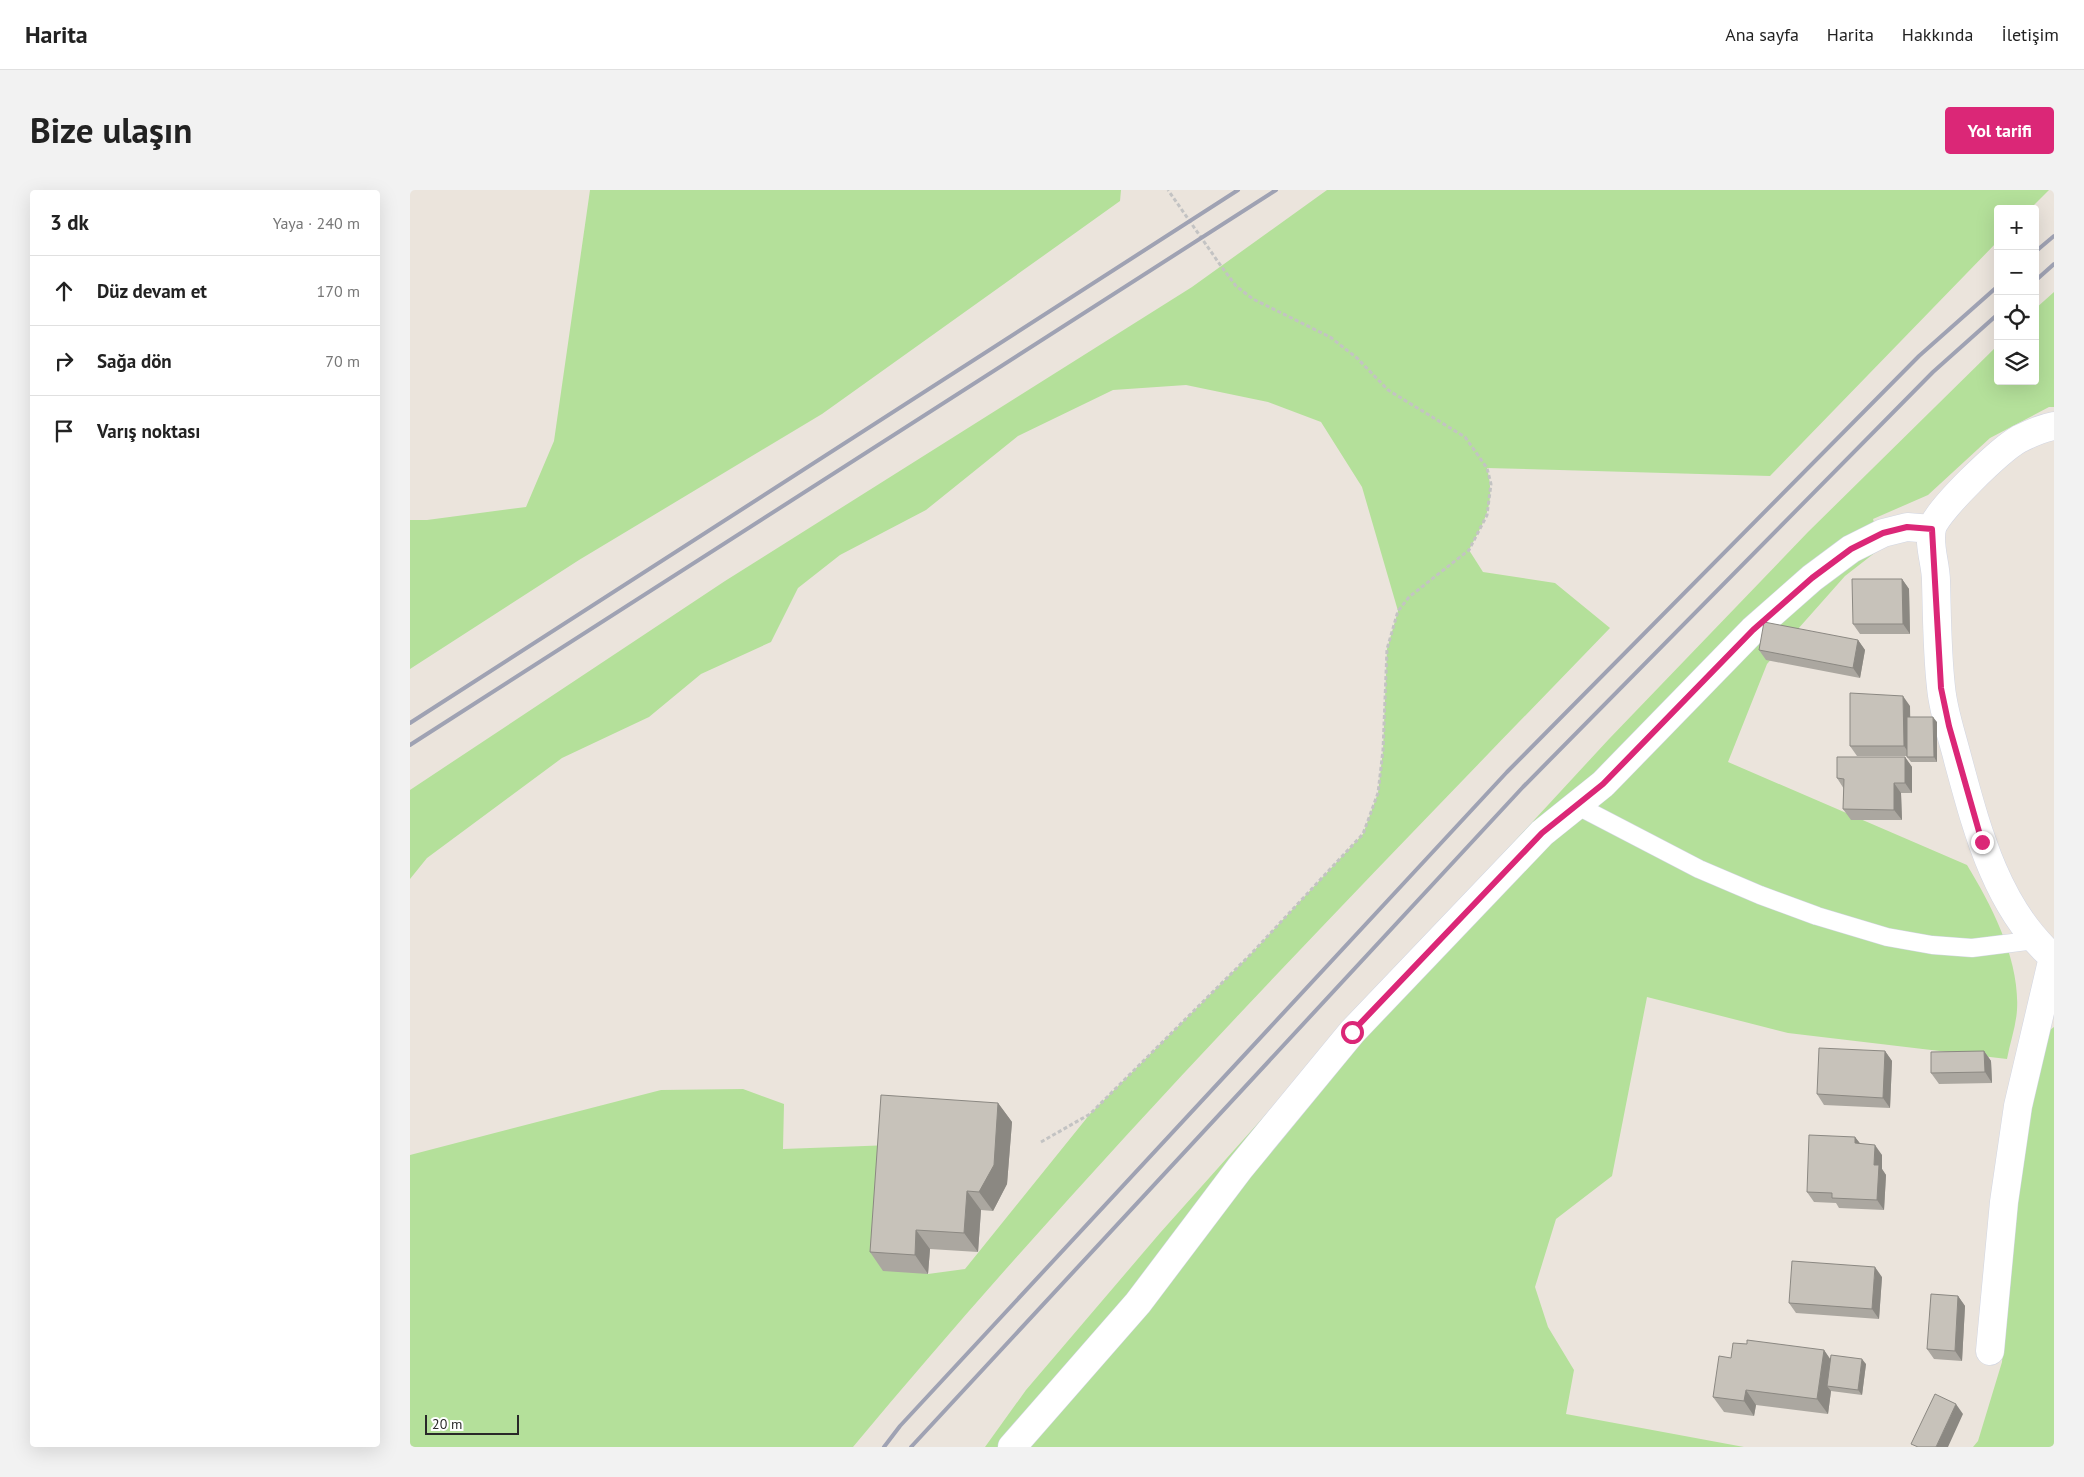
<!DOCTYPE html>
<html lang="tr">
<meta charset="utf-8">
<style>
body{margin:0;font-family:"PT Sans",sans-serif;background:#f2f2f2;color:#222}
.controls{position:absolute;right:15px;top:15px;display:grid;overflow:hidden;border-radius:5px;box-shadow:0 5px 20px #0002}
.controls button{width:45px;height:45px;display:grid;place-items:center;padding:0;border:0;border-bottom:1px solid #e0e0e0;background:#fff;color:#222;font:25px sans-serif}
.scale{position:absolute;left:15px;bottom:12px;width:94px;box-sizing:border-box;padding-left:5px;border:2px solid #292929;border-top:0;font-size:14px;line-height:18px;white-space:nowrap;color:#292929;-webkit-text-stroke:4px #fff;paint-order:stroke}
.stop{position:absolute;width:15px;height:15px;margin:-11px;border:4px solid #db2777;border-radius:50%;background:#fff}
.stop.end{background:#db2777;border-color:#fff;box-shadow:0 1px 5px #0008}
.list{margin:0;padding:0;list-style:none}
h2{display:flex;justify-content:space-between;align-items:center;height:65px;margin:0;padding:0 20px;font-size:21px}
h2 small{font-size:16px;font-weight:400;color:#767676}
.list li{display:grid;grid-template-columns:32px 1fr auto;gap:15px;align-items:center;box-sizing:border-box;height:70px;padding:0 20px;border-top:1px solid #e0e0e0}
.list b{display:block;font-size:19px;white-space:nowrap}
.list em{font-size:16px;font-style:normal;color:#767676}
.icon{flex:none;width:28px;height:28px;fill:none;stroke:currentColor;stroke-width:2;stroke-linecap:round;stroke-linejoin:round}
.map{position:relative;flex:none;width:1644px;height:1257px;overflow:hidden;border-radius:5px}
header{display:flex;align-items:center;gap:30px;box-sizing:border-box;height:70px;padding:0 25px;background:#fff;border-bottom:1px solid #e0e0e0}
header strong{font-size:24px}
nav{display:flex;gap:28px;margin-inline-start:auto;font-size:18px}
.intro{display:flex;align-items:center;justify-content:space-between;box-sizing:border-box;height:120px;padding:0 30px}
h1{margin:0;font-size:35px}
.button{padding:12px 22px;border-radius:5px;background:#db2777;color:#fff;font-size:18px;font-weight:700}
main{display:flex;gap:30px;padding:0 30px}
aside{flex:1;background:#fff;border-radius:5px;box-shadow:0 5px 20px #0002}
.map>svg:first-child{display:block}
.green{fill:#b4e09a}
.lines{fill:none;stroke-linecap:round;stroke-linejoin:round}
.service-casing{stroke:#d1d5e2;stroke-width:19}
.minor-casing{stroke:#d1d5e2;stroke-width:29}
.path{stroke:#c3c3c3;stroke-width:3;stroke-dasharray:4 2.5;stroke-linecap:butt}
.service{stroke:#fff;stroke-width:18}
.minor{stroke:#fff;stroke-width:28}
.rail{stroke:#9fa2b3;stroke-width:4}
.wall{fill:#aba7a0}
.shaded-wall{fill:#8b8882}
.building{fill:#c7c2ba;stroke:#8b8882}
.route{stroke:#db2777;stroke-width:6}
</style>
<header>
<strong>Harita</strong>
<nav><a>Ana sayfa</a><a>Harita</a><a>Hakkında</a><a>İletişim</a></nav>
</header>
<div class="intro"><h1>Bize ulaşın</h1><a class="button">Yol tarifi</a></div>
<main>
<aside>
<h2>3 dk<small>Yaya · 240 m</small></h2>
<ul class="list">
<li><svg class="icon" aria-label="ahead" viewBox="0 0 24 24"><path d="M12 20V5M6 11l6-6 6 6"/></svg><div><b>Düz devam et</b></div><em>170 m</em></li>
<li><svg class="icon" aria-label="right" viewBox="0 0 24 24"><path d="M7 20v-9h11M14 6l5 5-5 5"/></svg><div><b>Sağa dön</b></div><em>70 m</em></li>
<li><svg class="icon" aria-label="arrive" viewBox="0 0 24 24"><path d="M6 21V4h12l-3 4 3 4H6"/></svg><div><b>Varış noktası</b></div></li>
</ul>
</aside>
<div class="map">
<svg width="1644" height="1257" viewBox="0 0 1644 1257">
<rect width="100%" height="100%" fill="#ebe4dc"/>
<path class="green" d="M180 0H711L710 11 412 224 169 370 0 479V330H17L116 317 144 251Z
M917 0H1639L1620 19H1588V51L1360 286 1077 278C1086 314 1075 329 1059 360L1073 382 1145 393 1200 438C942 705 681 971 443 1257H0V965L251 900 333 899 374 914 373 959 482 955 518 1084 555 1079 680 924 840 765 953 644 968 603 973 560 977 459 988 421 952 297 911 232 858 212 776 195 703 200 608 246 516 320 430 365 388 398 361 452 291 484 239 527 152 568 17 668 0 689V600L315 391 782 97Z
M1644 102V217H1639L1580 248 1518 305 1463 329 1471 358 1435 386 1357 474 1318 572 1557 675C1582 716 1610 770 1607 820 1606 836 1600 853 1597 869L1378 843 1237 807 1202 986 1146 1029 1125 1097 1138 1137 1164 1180 1156 1224 1334 1257H575L616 1200 750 1043 967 800 1199 549 1398 342 1588 155V191H1625V119Z
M1644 837V1257H1563L1568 1251 1592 1172 1613 951 1637 842Z"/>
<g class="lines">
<g class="service-casing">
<path id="service" d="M1166 615 1289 679 1350 705 1407 726 1477 747 1522 755 1562 758 1626 750"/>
</g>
<g class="minor-casing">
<path id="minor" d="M1644 236C1633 238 1619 244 1609 249 1590 260 1528 319 1522 338 1518 355 1526 374 1526 391 1527 426 1527 462 1531 497 1533 521 1542 546 1548 570 1567 640 1587 719 1644 768
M1580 1161 1594 1012 1608 916 1643 767
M602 1257 728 1113 830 978 942 842 1132 643 1193 594 1343 440 1402 388 1441 359 1473 343 1497 337 1522 339"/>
</g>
<path class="path" d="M631 952 680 924 840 765 953 644 968 603 973 560 977 459 988 421 999 407 1059 360 1077 325 1081 294 1077 278 1055 247 978 200 947 168 920 147 843 109 826 96 811 76 758 0"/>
<use href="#service" class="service"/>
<use href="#minor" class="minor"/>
<path class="rail" d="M1625 62 1644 46
M1625 91 1644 74
M0 533 828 0
M0 555 866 0
M474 1257 490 1236 1097 582 1509 166 1588 96
M501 1257 1113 597 1523 182 1588 124"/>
</g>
<path class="wall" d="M1492 389 1499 399 1500 444H1450L1443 434Z
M1448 450 1455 460 1450 488 1356 470 1349 460Z
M1500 516V527L1527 532V572H1501L1497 567V566H1447L1440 556Z
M1495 567 1502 577V603H1491L1492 630H1441L1433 619 1434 599 1427 588Z
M1475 861 1482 871 1480 918 1414 915 1407 904Z
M1574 861 1581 871 1582 893 1529 894 1521 883Z
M588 913 602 932 597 994 583 1021 571 1020 568 1062 520 1059 518 1084 473 1081 460 1062Z
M1445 947 1450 954 1472 965V979L1476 985 1474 1020 1429 1018 1426 1013 1404 1012 1397 1002Z
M1472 1087 1469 1129 1386 1123 1379 1113Z
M1548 1106 1555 1116 1552 1171 1524 1169 1517 1159Z
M1337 1154 1414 1160 1421 1170 1456 1174 1452 1205 1421 1201 1418 1224 1346 1215 1344 1226 1314 1222 1303 1207 1321 1168Z"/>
<path class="shaded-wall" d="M1492 389 1499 399 1500 444 1493 434Z
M1448 450 1455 460 1450 488 1443 478Z
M1493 506 1500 516 1501 566 1494 556Z
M1523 527 1527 532V572L1524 567Z
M1495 567 1502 577V603L1495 593Z
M1484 593 1491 603 1492 630 1484 620Z
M1475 861 1482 871 1480 918 1473 908Z
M1574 861 1581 871 1582 893 1575 882Z
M588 913 602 932 597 994 583 1021 569 1002Z
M1445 947 1453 957 1445 953Z
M1465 955 1472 965V979L1476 985 1474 1020 1467 1010 1464 975Z
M557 1001 571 1020 568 1062 554 1043Z
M506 1040 520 1059 518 1084 505 1065Z
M1465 1077 1472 1087 1469 1129 1462 1119Z
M1548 1106 1555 1116 1552 1171 1545 1161Z
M1414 1160 1424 1175 1417 1196 1421 1201 1418 1224 1407 1209Z
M1452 1169 1456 1174 1452 1205 1448 1200Z
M1336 1200 1346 1215 1344 1226 1334 1211Z
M1546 1214 1553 1224 1538 1257H1526Z"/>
<path class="building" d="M1442 389H1492L1493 434H1443Z
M1354 432 1448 450 1443 478 1349 460Z
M1440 503 1493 506 1494 556H1440Z
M1497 527H1523L1524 567H1497Z
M1427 567H1495V593H1484V620L1433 619 1434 589 1427 588Z
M1409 858 1475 861 1473 908 1407 904Z
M1574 861 1575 882 1521 883V862Z
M471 905 588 913 584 975 569 1002 557 1001 554 1043 506 1040 505 1065 460 1062Z
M1399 945 1445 947V953L1465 955 1464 975H1469L1467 1010 1422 1008V1003L1397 1002Z
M1382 1071 1465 1077 1462 1119 1379 1113Z
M1521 1104 1548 1106 1545 1161 1517 1159Z
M1337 1150 1414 1160 1407 1209 1336 1200 1334 1211 1303 1207 1309 1166 1321 1168 1323 1153 1337 1154Z
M1421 1165 1452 1169 1448 1200 1417 1196Z
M1525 1204 1546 1214 1526 1257H1508L1501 1254Z"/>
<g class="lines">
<path class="route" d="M942 842 1132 643 1193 594 1343 440 1402 388 1441 359 1473 343 1497 337 1522 339 1531 498 1539 536 1572 652"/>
</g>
</svg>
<div class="controls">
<button>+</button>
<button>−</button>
<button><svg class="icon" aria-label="locate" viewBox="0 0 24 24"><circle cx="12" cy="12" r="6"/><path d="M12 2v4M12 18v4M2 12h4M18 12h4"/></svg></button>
<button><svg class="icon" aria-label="layers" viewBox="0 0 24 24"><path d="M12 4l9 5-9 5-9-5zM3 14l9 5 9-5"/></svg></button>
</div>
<div class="scale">20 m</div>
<div class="stop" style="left:942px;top:842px"></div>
<div class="stop end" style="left:1572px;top:652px"></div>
</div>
</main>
